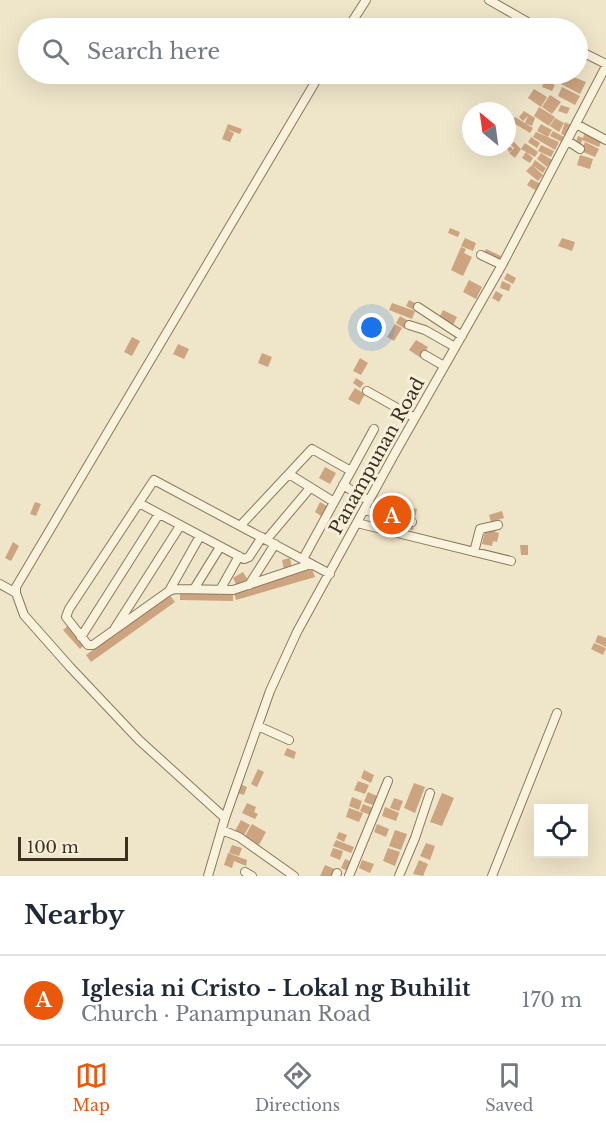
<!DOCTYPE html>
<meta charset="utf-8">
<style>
body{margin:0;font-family:"Libre Baskerville",serif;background:#f2f2f3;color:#1f2937}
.controls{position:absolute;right:18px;bottom:18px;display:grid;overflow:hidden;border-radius:0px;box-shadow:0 6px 24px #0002}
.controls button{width:54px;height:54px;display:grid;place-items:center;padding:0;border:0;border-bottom:2px solid #e0e1e3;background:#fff;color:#1f2937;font:30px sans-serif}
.compass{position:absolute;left:462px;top:102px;width:54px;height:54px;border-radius:50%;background:#fff;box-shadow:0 6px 24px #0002;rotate:331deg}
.scale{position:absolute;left:18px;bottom:15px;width:110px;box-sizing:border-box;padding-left:6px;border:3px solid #3c3021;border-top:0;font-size:16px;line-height:21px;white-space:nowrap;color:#3c3021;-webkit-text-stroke:4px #f6efd9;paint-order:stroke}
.you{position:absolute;left:372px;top:328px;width:21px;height:21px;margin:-15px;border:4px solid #fff;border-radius:50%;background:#1a73e8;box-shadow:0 0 0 9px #1a73e833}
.badge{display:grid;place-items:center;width:39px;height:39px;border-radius:50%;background:#ea580c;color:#fff;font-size:20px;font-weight:700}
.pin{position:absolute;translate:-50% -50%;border:3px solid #fff;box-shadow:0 2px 6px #0006}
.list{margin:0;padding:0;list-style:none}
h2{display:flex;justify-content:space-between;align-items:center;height:78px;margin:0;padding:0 24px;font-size:26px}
h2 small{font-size:20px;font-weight:400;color:#747a83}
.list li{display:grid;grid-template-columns:39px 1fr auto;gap:18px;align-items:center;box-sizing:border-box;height:90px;padding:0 24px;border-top:2px solid #e0e1e3}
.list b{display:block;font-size:22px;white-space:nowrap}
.list p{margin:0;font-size:20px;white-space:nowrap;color:#747a83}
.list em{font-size:20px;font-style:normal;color:#747a83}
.icon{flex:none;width:33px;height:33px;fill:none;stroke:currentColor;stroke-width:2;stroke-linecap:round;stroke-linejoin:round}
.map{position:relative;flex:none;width:606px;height:876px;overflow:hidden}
.search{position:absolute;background:#fff;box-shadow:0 6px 24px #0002;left:18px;right:18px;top:18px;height:66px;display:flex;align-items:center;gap:15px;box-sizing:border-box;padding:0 21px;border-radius:33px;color:#747a83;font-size:22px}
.sheet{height:168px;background:#fff}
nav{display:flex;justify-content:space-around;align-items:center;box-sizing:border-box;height:84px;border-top:2px solid #e0e1e3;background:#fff;font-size:16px;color:#747a83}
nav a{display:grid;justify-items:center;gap:3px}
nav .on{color:#ea580c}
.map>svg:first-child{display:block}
.building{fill:#cca480}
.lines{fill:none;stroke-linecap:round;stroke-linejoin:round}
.minor-casing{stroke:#8b785e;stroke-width:10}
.minor{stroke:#f9f2dd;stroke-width:8}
.labels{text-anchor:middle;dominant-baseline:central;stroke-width:6;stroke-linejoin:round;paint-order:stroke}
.street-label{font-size:18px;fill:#3c3021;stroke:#f6efd9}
</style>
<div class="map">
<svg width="606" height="876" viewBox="0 0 606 876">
<rect width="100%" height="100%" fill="#efe5c9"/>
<path class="building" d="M566 74 586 82 580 94 561 84Z
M544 81 555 85 552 91 542 87Z
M562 87 580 96 575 105 558 96Z
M534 89 547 97 541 107 528 98Z
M550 95 561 102 552 114 542 107Z
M561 105 570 108 567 114 558 111Z
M539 107 555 117 549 126 534 116Z
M524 111 535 118 532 126 525 123 528 116 523 121 519 117Z
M515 117 533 128 530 133 512 122Z
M555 118 564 123 559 132 550 126Z
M565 122 571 125 567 136 561 134Z
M228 124 242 129 240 134 226 129Z
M541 124 552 130 548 137 537 131Z
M226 129 234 133 230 142 222 139Z
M553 131 564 137 562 142 550 136Z
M536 132 559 142 555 150 533 137Z
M585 132 602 139 599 147 582 140 581 144 576 142 578 136 583 138Z
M531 137 540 143 537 148 528 142Z
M514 142 521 149 515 158 509 153 513 150 509 152 507 148 511 147 513 150 514 148 511 145Z
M585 142 599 149 595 157 581 151Z
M525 143 538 152 535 157 521 149Z
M541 145 554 151 551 157 538 151Z
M526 152 533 158 530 163 522 158Z
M541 153 552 160 547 167 537 159Z
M580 155 593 159 590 169 577 165Z
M535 160 546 168 543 173 532 165Z
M532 165 543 175 538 181 526 171Z
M531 179 541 184 537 191 527 185Z
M450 228 460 232 458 237 448 233Z
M465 238 476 243 473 251 461 246Z
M562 238 575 242 572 251 558 246Z
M461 247 466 249 464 253 472 257 463 276 451 270Z
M486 249 501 256 497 263 482 256Z
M507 273 516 278 513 284 504 279Z
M469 280 482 287 476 299 463 292Z
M502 281 511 285 509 291 500 288Z
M496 291 503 295 499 302 492 298Z
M409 300 421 306 418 312 406 306Z
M392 303 415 311 412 319 389 310Z
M443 310 457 317 450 331 436 324Z
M400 316 410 322 405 329 396 323Z
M395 324 402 328 394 341 387 337Z
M132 337 140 341 132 356 124 352Z
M416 340 428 347 421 358 409 350Z
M178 344 189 349 184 359 173 354Z
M262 353 272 357 268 367 258 363Z
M360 358 368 363 361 375 353 371Z
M356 378 364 383 360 388 353 383Z
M355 388 365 394 359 405 348 399Z
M325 467 336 473 330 484 319 478Z
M35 502 41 504 36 516 30 514Z
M320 502 327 506 321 516 315 512Z
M391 502 417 509 415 518 389 511Z
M502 511 504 518 491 522 489 515Z
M399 521 414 524 413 530 397 527Z
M486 527 496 530 495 532 499 533 497 542 493 541 492 546 482 544Z
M13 542 19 546 11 561 5 558Z
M520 545H528V555H521Z
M290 558 292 568 284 570 282 560Z
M312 569 315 577 236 600 234 593Z
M243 572 248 580 237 586 233 578Z
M180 592 233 593V601L180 600Z
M169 594 175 602 91 662 86 655Z
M69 625 85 644 80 649 63 630Z
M598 635 606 638V647L595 642Z
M594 643 606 648 603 655 591 649Z
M287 748 296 752 294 759 284 755Z
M258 769 264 772 257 787 251 784Z
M364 770 374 775 371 783 361 778Z
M358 781 369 785 365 794 354 790Z
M414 783 425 787 415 813 404 808Z
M240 784 247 787 244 795 237 793Z
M368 792 377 796 373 805 364 802Z
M442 793 454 798 442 826 430 822Z
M352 797 362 801 359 810 349 806Z
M394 798 403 801 399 811 390 808Z
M247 803 256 807 254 812 258 814 255 819 242 813Z
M363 804 373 808 370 815 360 811Z
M385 807 399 813 396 821 382 816Z
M349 808 363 813 359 822 346 817Z
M241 820 250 825 244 835 235 831Z
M252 824 266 832 259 845 245 836Z
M377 824 389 829 386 837 374 832Z
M395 830 407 834 401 850 389 846Z
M339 832 347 835 344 842 336 838Z
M336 840 354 847 351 853 333 846Z
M426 843 435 846 430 860 420 856Z
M232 845 242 848 239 856 229 853Z
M333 848 343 851 340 860 330 856Z
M388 848 400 852 395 866 383 861Z
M228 853 247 860 246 866 234 861 232 868 224 865Z
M345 859 352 862 348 871 341 868Z
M362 860 374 864 370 873 359 868Z
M419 860 428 864 423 876 413 874Z
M325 865 337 870 334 876H320Z"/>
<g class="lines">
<g class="minor-casing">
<path id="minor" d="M489 0 538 28
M348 28 366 0
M578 50 606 64
M576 124 606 140
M568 141 580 149
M481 255 502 265
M418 307 462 336
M409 325 425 330 455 347
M425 355 444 366
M367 391 415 418
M289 474 334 502
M343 485 369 501
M139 503 244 559 249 557 262 537
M364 510 412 522
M357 523 511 561
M241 525 312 449 351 471
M267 539 310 488
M474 552 480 529 498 525
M303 559 374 429
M311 564 233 590 175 589 169 591 93 645H88L66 617 69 609 154 480 330 574
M0 584 16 593
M249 585 275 544
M194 589 220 547
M220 590 239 556
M169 591 200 536
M115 628 180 526
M81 637 159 514
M258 726 289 740
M225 818 139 740 70 667 24 615 16 593V587L320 74
M222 830 239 837 294 876
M245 872 252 876
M208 876 225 818 270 691 297 632 395 453 502 265 606 66
M336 876 337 873
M349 876 388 781
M399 876 415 838 430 793
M492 876 557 713"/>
</g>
<use href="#minor" class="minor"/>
</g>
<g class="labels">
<g class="street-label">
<text transform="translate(377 456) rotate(-61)">Panampunan Road</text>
</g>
</g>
</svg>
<div class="controls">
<button><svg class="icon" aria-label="locate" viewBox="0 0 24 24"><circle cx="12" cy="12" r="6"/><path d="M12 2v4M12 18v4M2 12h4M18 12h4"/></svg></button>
</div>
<svg class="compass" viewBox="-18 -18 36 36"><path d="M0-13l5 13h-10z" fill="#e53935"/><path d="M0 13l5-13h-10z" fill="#747a83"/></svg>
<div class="scale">100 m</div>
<div class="you"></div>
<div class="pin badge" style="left:392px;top:515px">A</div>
<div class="search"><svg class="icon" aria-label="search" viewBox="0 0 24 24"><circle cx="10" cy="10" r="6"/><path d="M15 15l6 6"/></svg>Search here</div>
</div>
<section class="sheet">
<h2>Nearby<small></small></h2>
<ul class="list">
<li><span class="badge">A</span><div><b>Iglesia ni Cristo - Lokal ng Buhilit</b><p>Church · Panampunan Road</p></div><em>170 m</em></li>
</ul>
</section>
<nav>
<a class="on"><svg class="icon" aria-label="map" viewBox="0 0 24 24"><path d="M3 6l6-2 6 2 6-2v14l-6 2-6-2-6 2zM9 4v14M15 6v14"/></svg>Map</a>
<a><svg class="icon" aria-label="directions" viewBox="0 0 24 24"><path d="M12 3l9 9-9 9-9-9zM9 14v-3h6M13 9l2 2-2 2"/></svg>Directions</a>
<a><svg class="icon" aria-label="saved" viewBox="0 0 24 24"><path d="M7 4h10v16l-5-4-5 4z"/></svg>Saved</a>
</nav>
